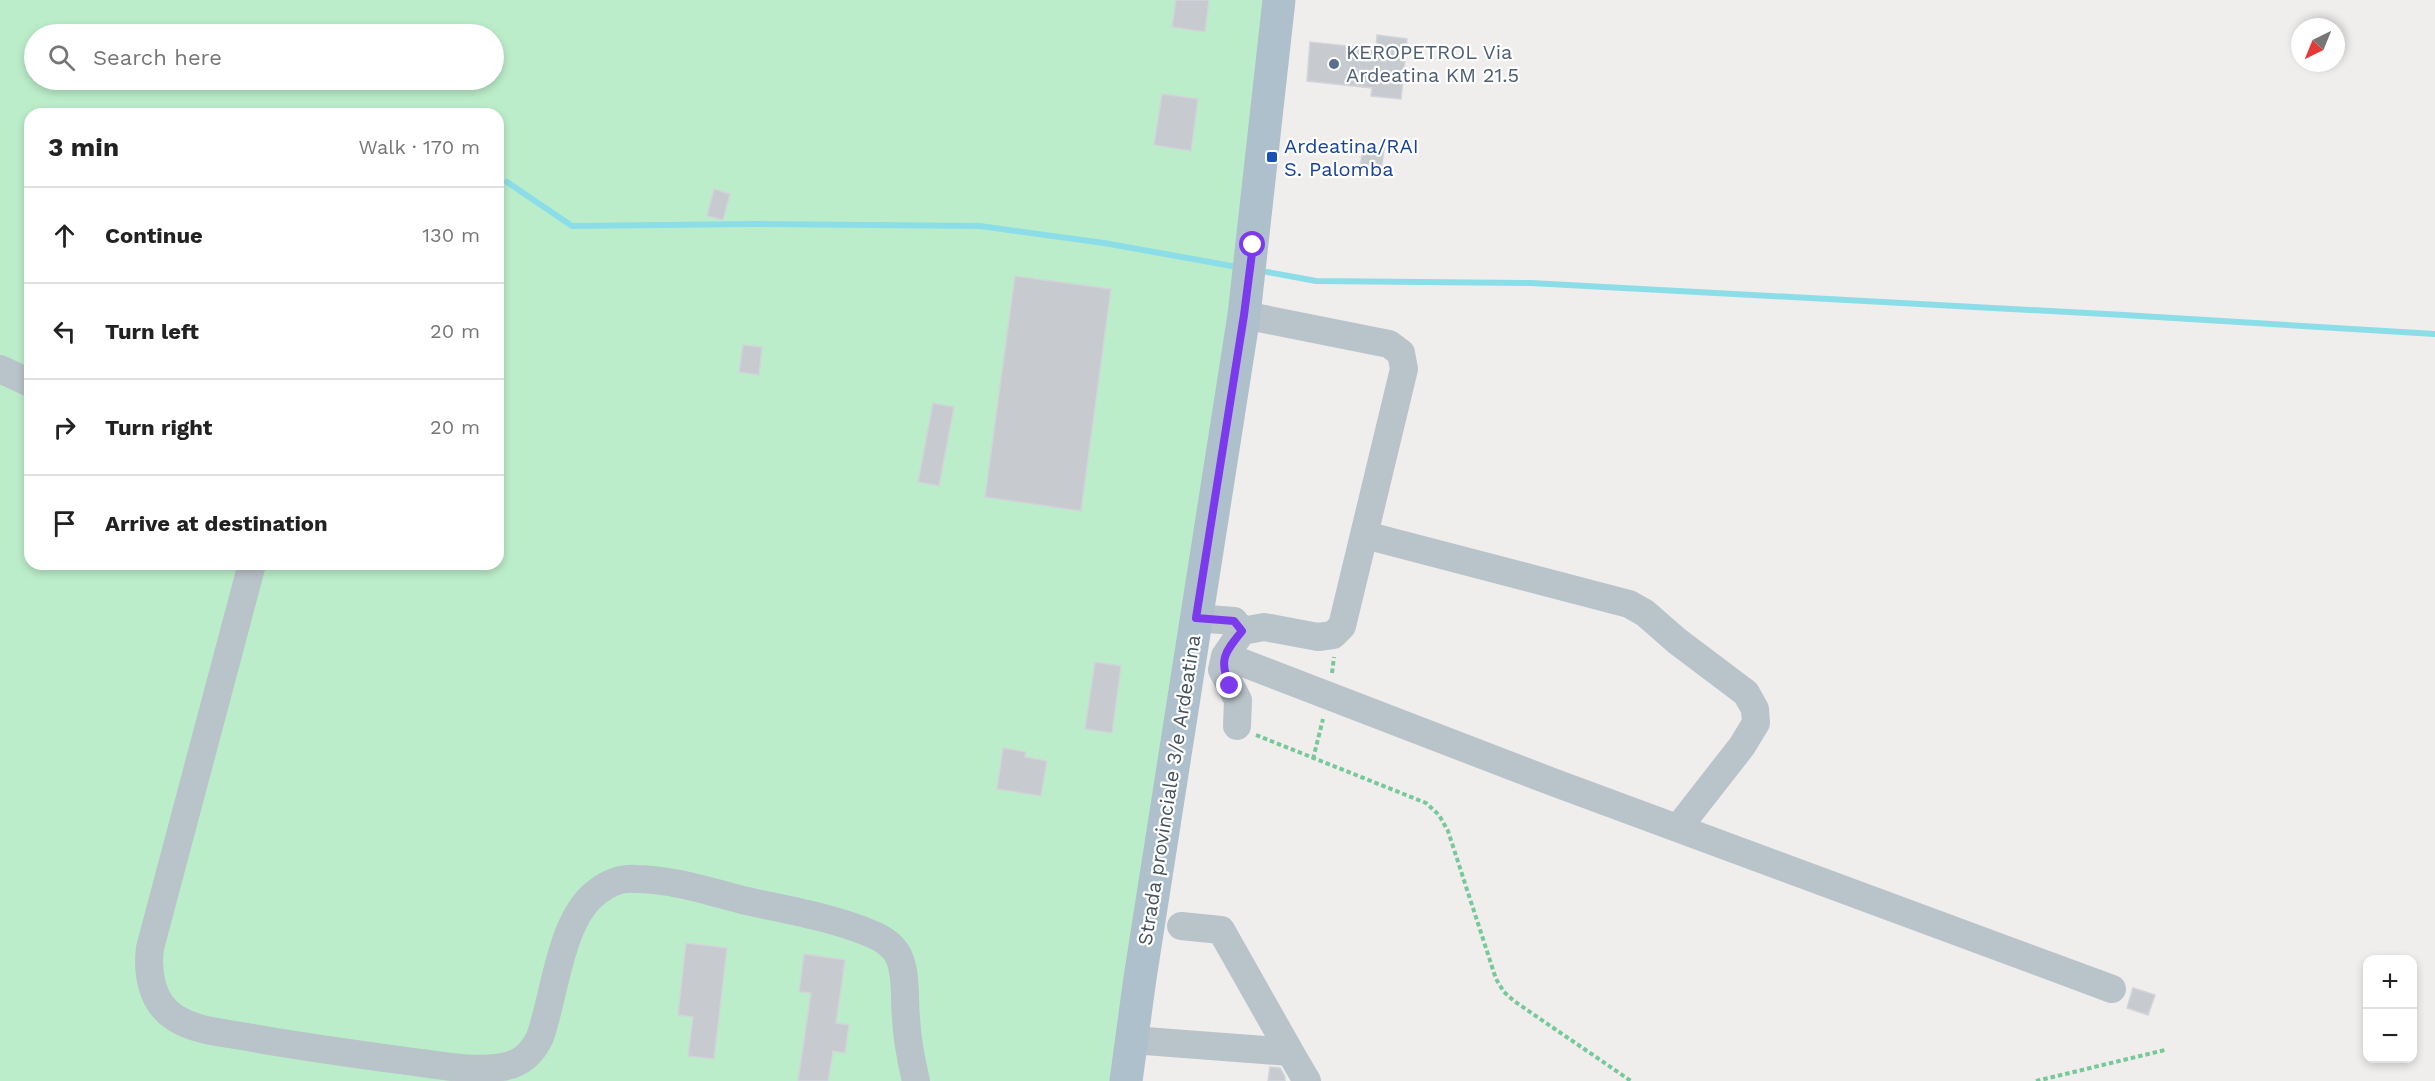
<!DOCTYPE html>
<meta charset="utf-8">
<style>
body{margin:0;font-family:"Work Sans",sans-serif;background:#f6f6f6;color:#222}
.controls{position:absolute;right:18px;bottom:18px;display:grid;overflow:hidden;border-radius:12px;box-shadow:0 3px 9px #0003}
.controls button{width:54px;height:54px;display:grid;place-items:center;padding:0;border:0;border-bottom:2px solid #e0e0e0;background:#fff;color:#222;font:30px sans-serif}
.compass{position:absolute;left:2291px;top:18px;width:54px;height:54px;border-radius:50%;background:#fff;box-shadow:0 3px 9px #0003;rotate:223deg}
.stop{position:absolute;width:18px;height:18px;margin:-14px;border:4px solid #7c3aed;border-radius:50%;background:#fff}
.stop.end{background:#7c3aed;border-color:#fff;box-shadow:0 2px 6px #0008}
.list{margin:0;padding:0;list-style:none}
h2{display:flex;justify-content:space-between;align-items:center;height:78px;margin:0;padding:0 24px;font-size:26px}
h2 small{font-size:20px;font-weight:400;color:#767676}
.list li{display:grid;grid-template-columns:39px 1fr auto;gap:18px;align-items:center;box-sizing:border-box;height:96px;padding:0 24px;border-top:2px solid #e0e0e0}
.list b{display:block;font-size:22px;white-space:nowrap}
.list em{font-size:20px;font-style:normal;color:#767676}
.icon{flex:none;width:33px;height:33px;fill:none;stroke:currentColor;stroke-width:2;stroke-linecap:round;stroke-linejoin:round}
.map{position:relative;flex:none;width:2435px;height:1081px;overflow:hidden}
.search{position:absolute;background:#fff;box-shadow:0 3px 9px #0003;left:24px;top:24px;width:480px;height:66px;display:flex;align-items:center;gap:15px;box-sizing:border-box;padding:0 21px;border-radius:33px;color:#767676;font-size:22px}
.panel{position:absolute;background:#fff;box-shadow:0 3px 9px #0003;left:24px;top:108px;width:480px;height:462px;border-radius:18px}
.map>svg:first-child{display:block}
.green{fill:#bcedca;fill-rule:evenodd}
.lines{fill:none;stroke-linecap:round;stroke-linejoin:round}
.stream{stroke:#8bdee8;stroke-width:6}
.building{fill:#c7cbd0;stroke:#d1d4d9;stroke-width:1.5}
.path{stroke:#76c998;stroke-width:4;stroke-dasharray:4.5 3;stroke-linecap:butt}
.minor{stroke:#b9c3ca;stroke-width:28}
.major{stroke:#aec0cb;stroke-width:33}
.route{stroke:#7c3aed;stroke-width:8}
.service-dot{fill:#5c6f8a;stroke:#fff;stroke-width:2}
.transit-dot{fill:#1a4fb4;stroke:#fff;stroke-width:2}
.labels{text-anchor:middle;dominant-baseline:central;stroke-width:4.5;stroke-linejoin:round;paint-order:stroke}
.service-label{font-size:20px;fill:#4e5e75;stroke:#fff;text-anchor:start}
.transit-label{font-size:20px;fill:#164399;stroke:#fff;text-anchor:start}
.street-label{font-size:20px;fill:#46525a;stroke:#fff}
</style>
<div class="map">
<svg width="2435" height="1081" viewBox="0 0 2435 1081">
<rect width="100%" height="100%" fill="#f0eded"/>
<path class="green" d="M0 0H1278L1126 1081H0ZM34 34H494V80H34ZM30 114H498V564H30Z"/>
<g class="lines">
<path class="stream" d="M507 182 572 226 750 224 980 226 1104 243 1232 266
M1267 272 1316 281 1531 283 2124 315 2435 334"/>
</g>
<path class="building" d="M1176 0H1209L1205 32 1172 27Z
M1377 35 1407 39 1401 99 1371 96 1372 88 1307 81 1310 42 1376 49Z
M1162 94 1198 99 1191 151 1154 145Z
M1363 146 1384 149 1381 171 1360 169Z
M714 189 730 194 723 220 707 216Z
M1015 276 1111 289 1081 511 985 497Z
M743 345 762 347 759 375 739 372Z
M933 403 954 407 939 486 918 482Z
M1095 662 1121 666 1112 733 1085 729Z
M1003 748 1026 752 1025 757 1047 761 1041 796 997 789Z
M686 943 727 948 714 1059 688 1056 693 1017 678 1015Z
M804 954 845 960 836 1023 849 1025 845 1053 833 1051 828 1081H798L811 993 799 992Z
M2133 988 2155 995 2148 1015 2127 1008Z
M1270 1067 1280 1068 1285 1077V1081H1268Z"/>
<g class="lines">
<path class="path" d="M1332 673 1334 657
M1256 735 1426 803 1439 815 1448 831 1496 979 1504 992 1514 1001 1631 1081
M1313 759 1323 719
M2036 1081 2165 1050"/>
<path class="minor" d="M0 369 30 383
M1365 535 1629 604 1645 613 1677 641 1746 693 1755 709 1756 723 1742 746 1678 828
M252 564 150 948C147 972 151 1002 174 1017 196 1032 228 1033 253 1038 304 1047 355 1054 407 1061 438 1065 471 1072 502 1067 521 1064 532 1054 540 1037 555 995 560 919 597 892 608 883 622 878 635 879 671 879 708 891 742 900 786 910 833 917 874 935 883 939 893 946 898 955 907 973 904 999 906 1018 907 1040 911 1060 916 1081
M1196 618 1234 621 1242 631
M1225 656 1550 781 2112 989
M1237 726 1238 700 1222 670 1225 656 1242 631 1264 627 1318 637 1333 635 1342 626 1404 369 1401 353 1389 344 1244 315
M1181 926 1221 930 1290 1052
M1132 1040 1290 1052 1307 1081"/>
<path class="major" d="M1126 1081 1140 978 1244 315 1279 0"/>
</g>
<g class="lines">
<path class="route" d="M1230 686C1218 660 1225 652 1242 631L1234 621 1196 618 1244 315 1253 245"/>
</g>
<circle class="service-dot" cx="1334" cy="64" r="6"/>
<rect class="transit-dot" x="1266" y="151" width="12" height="12" rx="3"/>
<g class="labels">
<g class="service-label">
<text x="1346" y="52">KEROPETROL Via<tspan x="1346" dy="23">Ardeatina KM 21.5</tspan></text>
</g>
<g class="transit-label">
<text x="1284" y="146">Ardeatina/RAI<tspan x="1284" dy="23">S. Palomba</tspan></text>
</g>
<g class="street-label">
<text transform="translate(1169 790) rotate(-81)">Strada provinciale 3/e Ardeatina</text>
</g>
</g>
</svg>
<div class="controls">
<button>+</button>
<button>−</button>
</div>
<svg class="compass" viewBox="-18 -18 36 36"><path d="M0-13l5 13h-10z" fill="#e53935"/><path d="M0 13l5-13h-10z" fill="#767676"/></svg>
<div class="stop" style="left:1253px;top:245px"></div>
<div class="stop end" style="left:1230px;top:686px"></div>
<div class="search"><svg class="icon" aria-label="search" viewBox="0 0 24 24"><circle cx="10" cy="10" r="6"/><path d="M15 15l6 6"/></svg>Search here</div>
<section class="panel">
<h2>3 min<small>Walk · 170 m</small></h2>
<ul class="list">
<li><svg class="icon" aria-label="ahead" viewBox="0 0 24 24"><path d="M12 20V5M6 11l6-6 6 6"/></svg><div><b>Continue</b></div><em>130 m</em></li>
<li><svg class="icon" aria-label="left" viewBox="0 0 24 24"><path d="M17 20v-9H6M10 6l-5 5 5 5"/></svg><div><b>Turn left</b></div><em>20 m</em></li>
<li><svg class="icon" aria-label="right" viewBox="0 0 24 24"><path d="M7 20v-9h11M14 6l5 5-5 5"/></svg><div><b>Turn right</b></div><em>20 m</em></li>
<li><svg class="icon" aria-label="arrive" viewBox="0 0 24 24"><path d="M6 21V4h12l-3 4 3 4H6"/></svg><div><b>Arrive at destination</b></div></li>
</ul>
</section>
</div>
